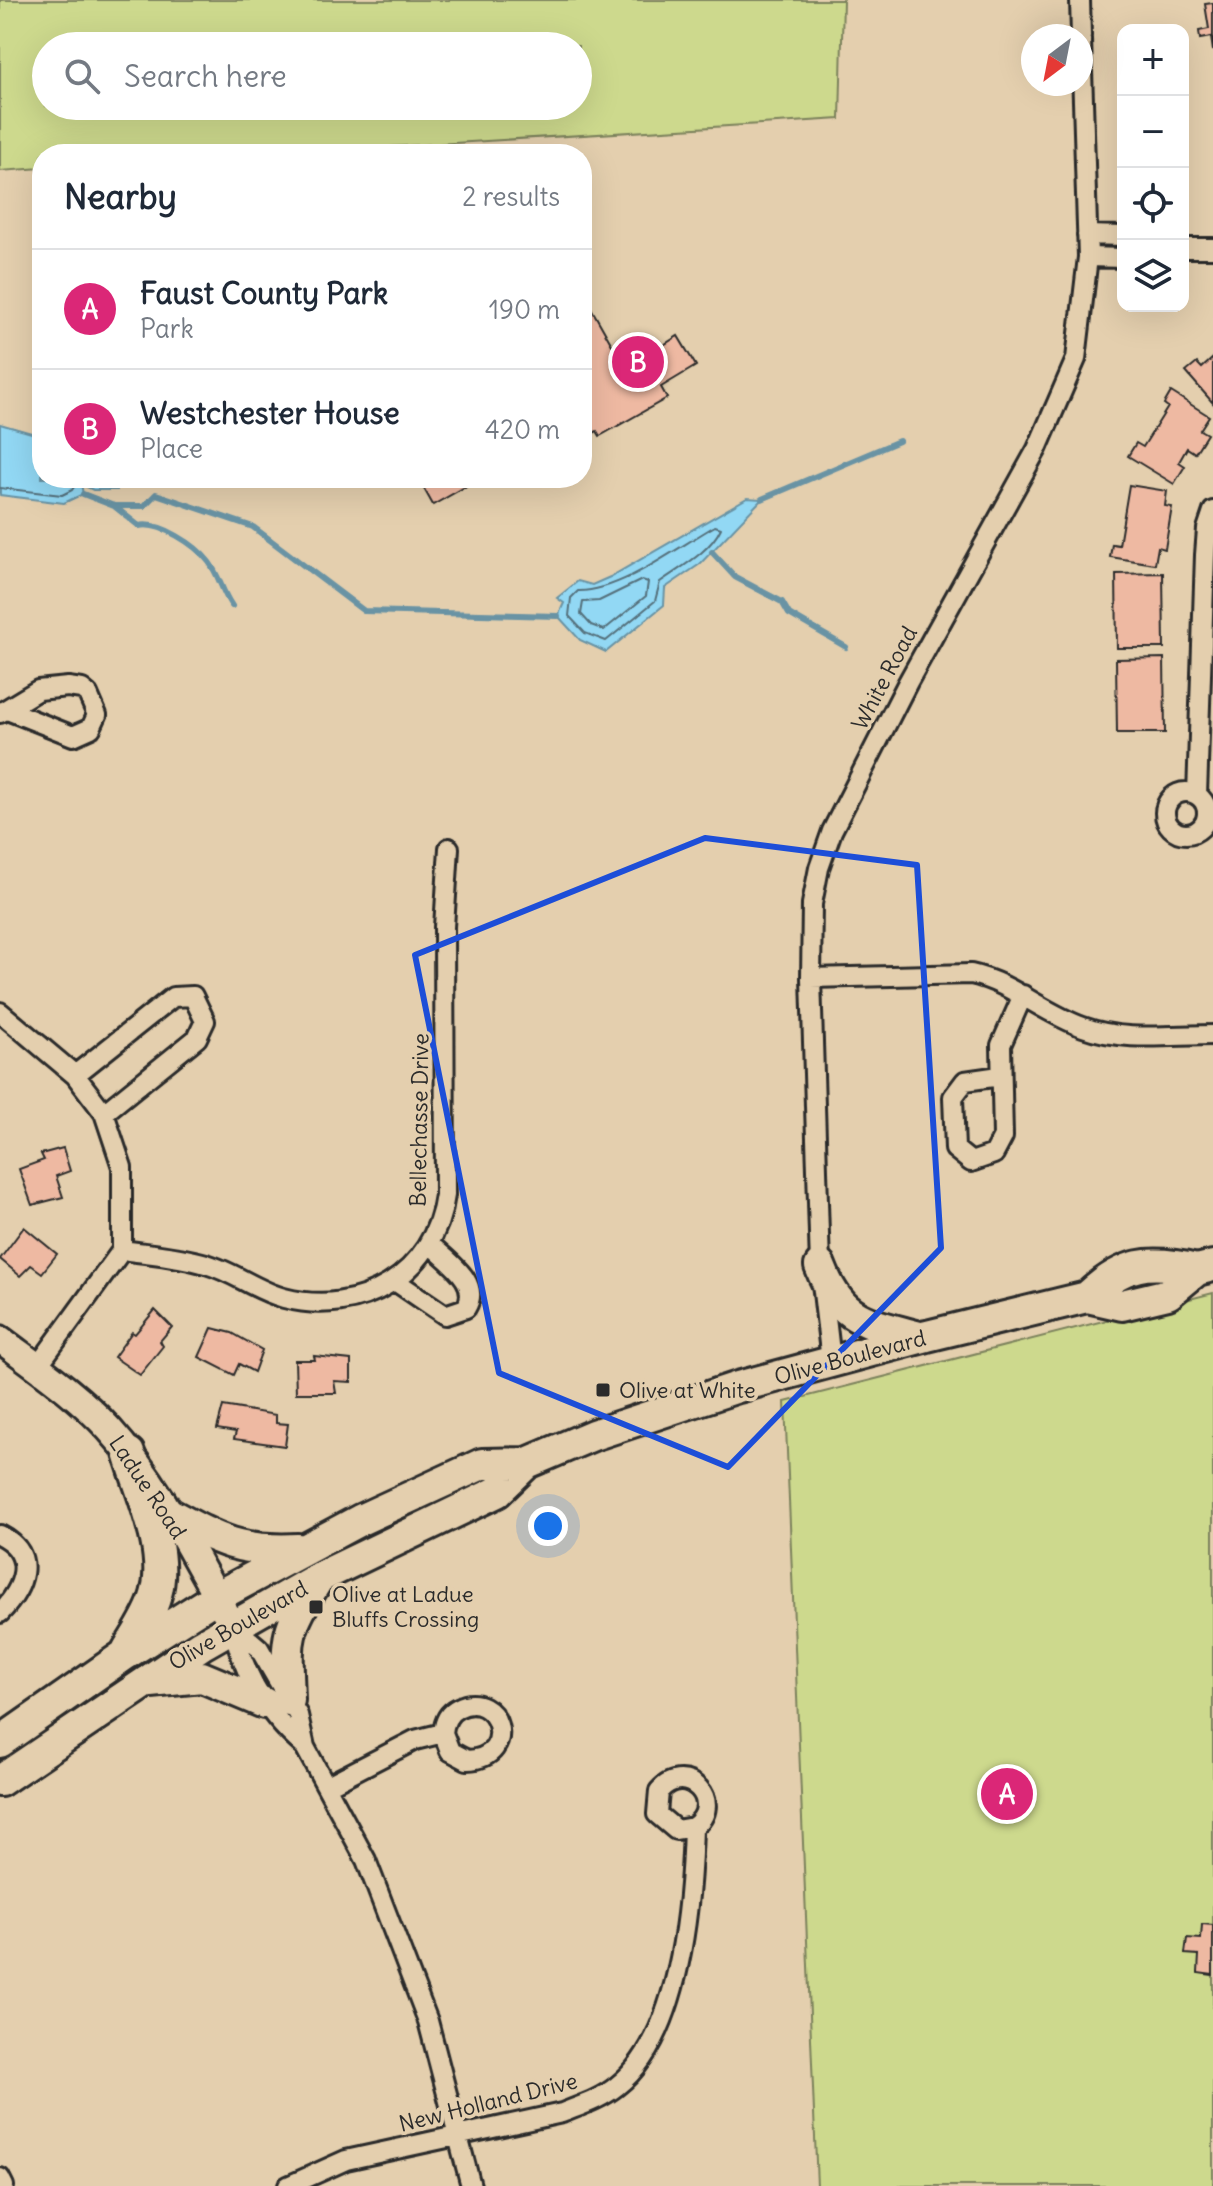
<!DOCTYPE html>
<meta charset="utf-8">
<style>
body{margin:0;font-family:Delius,sans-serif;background:#f2f2f3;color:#1f2937}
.controls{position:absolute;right:24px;top:24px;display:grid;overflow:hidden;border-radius:16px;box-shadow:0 8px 32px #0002}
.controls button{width:72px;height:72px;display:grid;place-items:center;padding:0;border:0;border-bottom:2px solid #e0e1e3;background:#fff;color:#1f2937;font:40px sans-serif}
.compass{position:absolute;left:1021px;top:24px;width:72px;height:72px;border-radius:50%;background:#fff;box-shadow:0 8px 32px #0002;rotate:212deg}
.you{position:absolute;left:548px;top:1526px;width:28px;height:28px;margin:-20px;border:6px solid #fff;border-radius:50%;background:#1a73e8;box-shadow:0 0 0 12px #1a73e833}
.badge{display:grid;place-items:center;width:52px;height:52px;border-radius:50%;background:#db2777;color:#fff;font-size:26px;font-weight:700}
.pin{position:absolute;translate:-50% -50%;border:4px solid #fff;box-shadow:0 2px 8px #0006}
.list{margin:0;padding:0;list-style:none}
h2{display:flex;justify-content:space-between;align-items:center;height:104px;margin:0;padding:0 32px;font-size:34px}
h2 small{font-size:26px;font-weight:400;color:#747a83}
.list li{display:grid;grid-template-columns:52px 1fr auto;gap:24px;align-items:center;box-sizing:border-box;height:120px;padding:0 32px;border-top:2px solid #e0e1e3}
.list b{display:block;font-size:30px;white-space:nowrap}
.list p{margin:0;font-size:26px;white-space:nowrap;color:#747a83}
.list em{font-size:26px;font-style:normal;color:#747a83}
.icon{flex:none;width:44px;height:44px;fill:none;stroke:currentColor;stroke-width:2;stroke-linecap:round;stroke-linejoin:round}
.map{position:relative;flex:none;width:1213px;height:2186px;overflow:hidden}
.search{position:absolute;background:#fff;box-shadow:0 8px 32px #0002;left:32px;top:32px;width:560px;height:88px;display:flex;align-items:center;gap:20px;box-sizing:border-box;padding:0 28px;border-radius:44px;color:#747a83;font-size:30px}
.panel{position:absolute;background:#fff;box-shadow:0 8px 32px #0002;left:32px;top:144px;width:560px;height:344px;border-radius:32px}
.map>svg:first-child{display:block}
.green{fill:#cdd98d;stroke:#7c825c;stroke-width:2;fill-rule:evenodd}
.water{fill:#92d8f4;stroke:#6993a4;stroke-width:2}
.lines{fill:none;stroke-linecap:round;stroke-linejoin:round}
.shore{stroke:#54707b;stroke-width:2}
.stream{stroke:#6993a4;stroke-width:6}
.building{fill:#eeb9a2;stroke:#2b2b2b;stroke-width:2}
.street-casing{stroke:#2b2b2b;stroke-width:24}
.secondary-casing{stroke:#2b2b2b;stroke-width:32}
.primary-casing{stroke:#2b2b2b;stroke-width:36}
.street{stroke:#e4cfae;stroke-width:18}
.secondary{stroke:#e4cfae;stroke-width:26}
.primary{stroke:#e4cfae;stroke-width:30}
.marked{fill:none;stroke:#1d4ed8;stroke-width:6;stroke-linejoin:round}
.poi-dot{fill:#2b2b2b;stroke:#e4cfae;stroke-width:3}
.labels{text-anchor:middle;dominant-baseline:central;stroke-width:7;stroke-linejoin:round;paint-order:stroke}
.street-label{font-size:22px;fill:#2b2b2b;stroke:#e4cfae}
.poi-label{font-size:22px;fill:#2b2b2b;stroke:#e4cfae;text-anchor:start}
</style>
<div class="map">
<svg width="1213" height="2186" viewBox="0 0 1213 2186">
<rect width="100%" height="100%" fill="#e4cfae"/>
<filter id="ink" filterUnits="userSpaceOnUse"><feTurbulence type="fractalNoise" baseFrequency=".0125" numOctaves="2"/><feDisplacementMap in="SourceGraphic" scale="16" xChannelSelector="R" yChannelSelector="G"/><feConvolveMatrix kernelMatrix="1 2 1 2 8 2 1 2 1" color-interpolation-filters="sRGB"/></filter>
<g filter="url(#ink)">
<path class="green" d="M0 0H843L840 119 275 154H42V168L0 171ZM46 46H578V106H46Z
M1213 1293V2186H817L785 1402Z"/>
<path class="water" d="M0 424 42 436V478H117V490H93L81 484 83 494 64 503 0 495Z
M747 498 762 499 700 564 665 588 664 605 606 652 580 640 558 616 564 603 557 598 578 581 592 585 610 577Z"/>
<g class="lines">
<path class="shore" d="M0 488 62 495 72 490 80 478
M715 526 721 528C710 552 681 567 660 582L655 601 606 641 585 633 569 616 571 598 578 591C620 592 678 547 715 526Z
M642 580 648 582 646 596 604 630 591 625 581 614 583 602 599 601Z"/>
<path class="stream" d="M83 494 114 506H144L156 494 253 527 364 611 558 616
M762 499 899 441
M114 506 139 526C160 521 196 545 209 562 219 575 222 592 232 606
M712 552 735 577 782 602 789 614 846 647"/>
</g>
<path class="building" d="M1213 3V51L1211 37 1200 39 1199 31 1209 29 1205 4Z
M582 292 616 352 635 341 644 357 678 336 696 366 661 387 667 398 600 436 597 431 582 439Z
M1213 358V403L1186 372 1197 363 1202 368Z
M1171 392 1209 416 1200 430 1207 434 1195 453 1187 448 1179 462 1185 466 1174 484 1128 456 1136 443 1143 447 1168 407 1164 404Z
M418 478H476L477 480 433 505Z
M1129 485 1167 491 1165 506 1172 507 1165 549 1158 547 1155 564 1110 557 1112 544 1119 545Z
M1163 573 1164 648H1117L1116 574Z
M1164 658 1165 733H1117L1116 659Z
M63 1148 70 1171 56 1176 63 1197 32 1205 19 1169 44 1160 41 1154Z
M24 1227 57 1254 42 1273 31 1265 20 1276 0 1259Z
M155 1310 172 1327 160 1341 163 1346 140 1375 114 1357 132 1332 135 1334Z
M212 1328 232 1333 262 1350 254 1372 239 1364 234 1375 199 1357Z
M314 1356 351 1360V1382L334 1381 336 1393H296L295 1360H315Z
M223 1406 276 1415V1423L288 1424 285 1446 234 1439 236 1432 217 1429Z
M1202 1924 1213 1925V1975L1198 1973 1199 1955 1185 1954 1187 1938 1201 1939Z"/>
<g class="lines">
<g class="street-casing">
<path id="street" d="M1080 0 1081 36
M1087 235 1123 236
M1183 248H1213
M1088 257 1123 258
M0 713 38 690 68 687 82 689 88 694 97 715 91 728 73 736 7 710
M1165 813a21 21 0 1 1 42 0a21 21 0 1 1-42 0Z
M1197 795 1205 555 1207 529 1213 511
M811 978 971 974C1012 983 1043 1013 1083 1027 1124 1042 1170 1035 1213 1035
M0 1012 75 1075 104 1113 122 1167V1250L37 1367
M75 1075 173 997 193 996 205 1021 197 1038 104 1113
M1000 1076 965 1081 953 1097 955 1149 971 1162 994 1154 1003 1137 1001 1045 1023 995
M122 1250C150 1254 179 1256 206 1264 234 1272 257 1291 284 1298 360 1318 435 1274 445 1195L444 927 449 848
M395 1281 445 1315 466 1308C482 1282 447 1261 430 1244
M831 1361 820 1266 811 978 812 904 819 868 832 831 908 682 1037 449 1076 359 1088 257 1081 39
M0 1535C39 1555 23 1589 0 1613
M305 1747C267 1715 243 1675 233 1626L259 1648 298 1715 305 1747 366 1860 428 2021 471 2186
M328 1785 415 1740 443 1733C444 1722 448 1713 458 1708 498 1687 522 1758 467 1760L450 1751 443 1733
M0 2178 4 2186
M288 2186 346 2160 562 2113C582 2105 601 2099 617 2086 681 2036 691 1903 693 1827 727 1804 686 1759 659 1791L657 1814 676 1830 693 1827"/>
</g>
<g class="secondary-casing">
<path id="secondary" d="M0 1339C37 1367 77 1394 109 1429 161 1486 195 1559 233 1626"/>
</g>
<g class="primary-casing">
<path id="primary" d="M820 1266C841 1322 866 1322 919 1337
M1087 1297C1124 1262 1149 1259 1197 1270
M170 1514C220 1541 240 1552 298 1549
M127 1651C137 1634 151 1614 156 1595 169 1551 141 1495 129 1453
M151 1682 202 1677 264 1703
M289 1700C287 1639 283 1635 316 1582
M0 1742 126 1654 216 1597 360 1520 482 1464 527 1463 593 1435 738 1387 927 1336 1087 1297 1122 1305 1168 1294 1197 1270 1213 1266
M0 1781 201 1645 318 1578 497 1492 527 1463"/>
</g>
<use href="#street" class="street"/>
<use href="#secondary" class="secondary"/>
<use href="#primary" class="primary"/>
</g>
</g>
<path class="marked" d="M705 838 917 865 941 1248 728 1467 499 1373 415 955Z"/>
<g class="poi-dot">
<rect x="595" y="1382" width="16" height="16" rx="4"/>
<rect x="308" y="1599" width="16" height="16" rx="4"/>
</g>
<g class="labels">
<g class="street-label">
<text transform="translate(884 678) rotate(-62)">White Road</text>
<text transform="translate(419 1120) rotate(-89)">Bellechasse Drive</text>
<text transform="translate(850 1357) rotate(-15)">Olive Boulevard</text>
<text transform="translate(148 1487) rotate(56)">Ladue Road</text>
<text transform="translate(238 1625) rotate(-30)">Olive Boulevard</text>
<text transform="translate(488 2102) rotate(-14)">New Holland Drive</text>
</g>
<g class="poi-label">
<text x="619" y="1390">Olive at White</text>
<text x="332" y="1594">Olive at Ladue<tspan x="332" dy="25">Bluffs Crossing</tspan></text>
</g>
</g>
</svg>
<div class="controls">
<button>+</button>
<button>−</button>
<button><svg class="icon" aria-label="locate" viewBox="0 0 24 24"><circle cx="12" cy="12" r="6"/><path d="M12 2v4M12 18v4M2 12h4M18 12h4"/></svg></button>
<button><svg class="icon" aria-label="layers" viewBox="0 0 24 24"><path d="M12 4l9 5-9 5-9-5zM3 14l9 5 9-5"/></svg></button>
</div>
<svg class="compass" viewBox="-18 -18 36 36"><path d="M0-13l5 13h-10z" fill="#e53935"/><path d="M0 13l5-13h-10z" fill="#747a83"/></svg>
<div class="you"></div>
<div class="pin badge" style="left:1007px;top:1794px">A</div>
<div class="pin badge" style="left:638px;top:362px">B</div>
<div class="search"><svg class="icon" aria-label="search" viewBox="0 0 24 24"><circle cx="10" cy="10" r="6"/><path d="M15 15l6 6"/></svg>Search here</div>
<section class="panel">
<h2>Nearby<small>2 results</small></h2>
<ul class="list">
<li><span class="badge">A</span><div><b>Faust County Park</b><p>Park</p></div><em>190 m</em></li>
<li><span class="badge">B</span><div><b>Westchester House</b><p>Place</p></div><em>420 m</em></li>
</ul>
</section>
</div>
